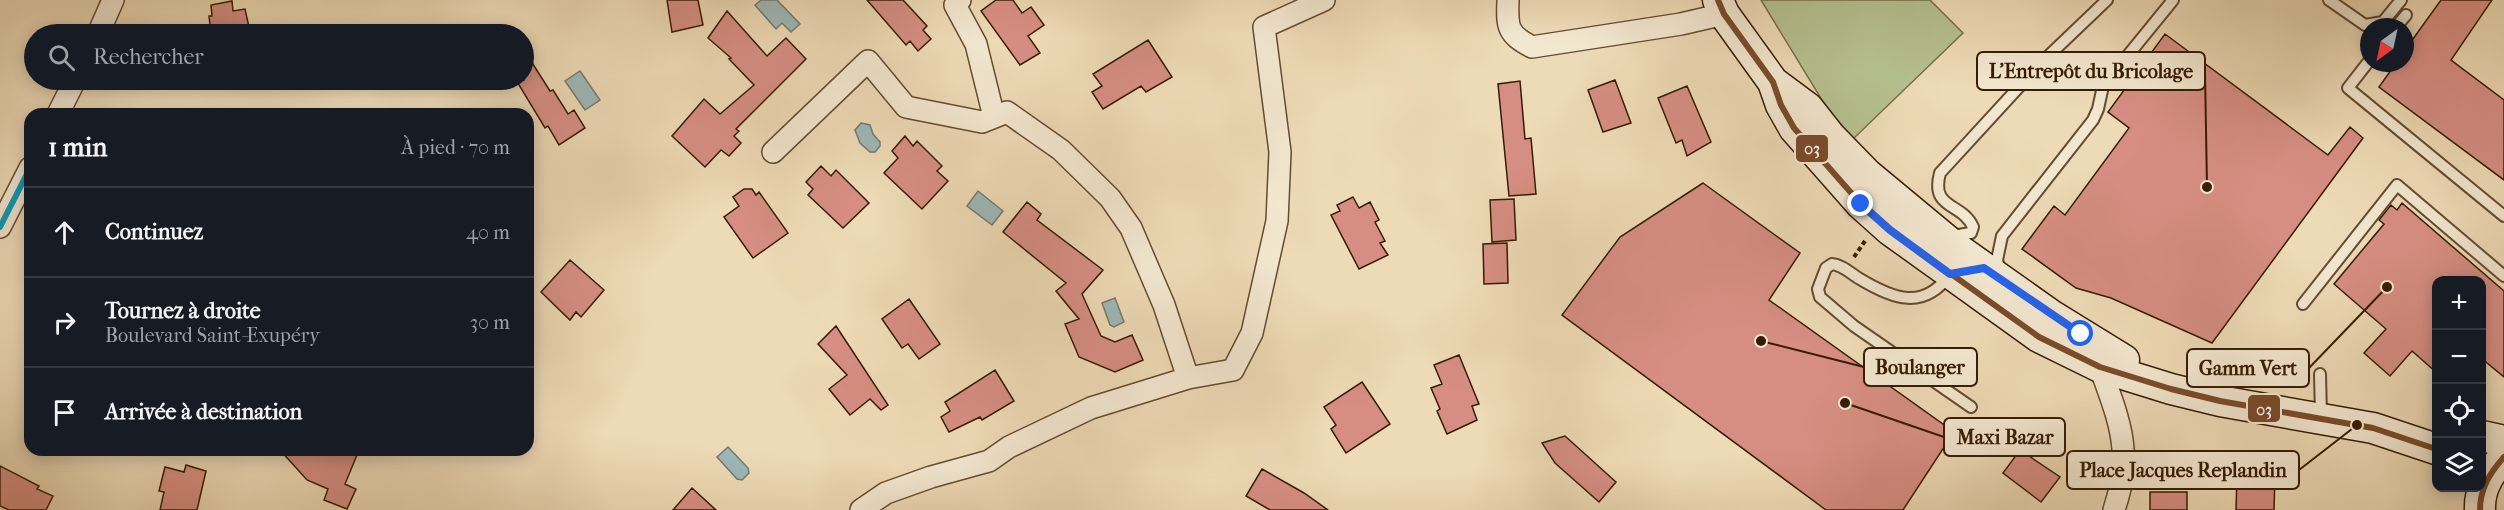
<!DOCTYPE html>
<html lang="fr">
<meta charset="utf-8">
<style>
body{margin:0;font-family:"IM FELL French Canon",serif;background:#242831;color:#f1f3f6}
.controls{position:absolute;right:18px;bottom:18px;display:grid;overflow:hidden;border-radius:12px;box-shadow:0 3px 15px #0003}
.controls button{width:54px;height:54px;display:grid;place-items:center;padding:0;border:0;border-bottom:2px solid #363941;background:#171b24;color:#f1f3f6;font:30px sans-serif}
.compass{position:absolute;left:2360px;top:18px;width:54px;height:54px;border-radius:50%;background:#171b24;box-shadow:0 3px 15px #0003;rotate:213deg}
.stop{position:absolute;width:18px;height:18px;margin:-14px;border:4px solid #2563eb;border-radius:50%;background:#fff}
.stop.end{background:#2563eb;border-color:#fff;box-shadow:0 2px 6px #0008}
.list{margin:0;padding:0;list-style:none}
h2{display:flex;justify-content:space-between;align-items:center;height:78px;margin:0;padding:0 24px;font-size:26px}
h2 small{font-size:20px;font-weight:400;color:#9ea1a6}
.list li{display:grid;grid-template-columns:39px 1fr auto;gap:18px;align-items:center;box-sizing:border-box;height:90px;padding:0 24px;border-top:2px solid #363941}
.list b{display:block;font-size:22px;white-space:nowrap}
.list p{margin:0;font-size:20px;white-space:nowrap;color:#9ea1a6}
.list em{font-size:20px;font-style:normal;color:#9ea1a6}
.icon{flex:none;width:33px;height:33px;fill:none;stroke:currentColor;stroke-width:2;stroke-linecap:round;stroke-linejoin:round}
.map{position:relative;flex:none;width:2504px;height:510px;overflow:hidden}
.search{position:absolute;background:#171b24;box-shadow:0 3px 15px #0003;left:24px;top:24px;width:510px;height:66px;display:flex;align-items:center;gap:15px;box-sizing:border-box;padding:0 21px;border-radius:33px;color:#9ea1a6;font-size:22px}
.panel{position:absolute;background:#171b24;box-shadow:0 3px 15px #0003;left:24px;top:108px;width:510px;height:348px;border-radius:18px}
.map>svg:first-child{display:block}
.green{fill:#b6c090;stroke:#766e4a;stroke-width:1.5}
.water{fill:#9db8b8;stroke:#747a70;stroke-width:1.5}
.building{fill:#d68e82;stroke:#361c03;stroke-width:1.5}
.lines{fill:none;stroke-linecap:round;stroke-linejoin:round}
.service-casing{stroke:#644c30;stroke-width:14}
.minor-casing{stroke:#644c30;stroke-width:24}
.secondary-casing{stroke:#361c03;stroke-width:33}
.path{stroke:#361c03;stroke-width:4;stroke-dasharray:4.5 3;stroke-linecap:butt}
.service{stroke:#f3e7d0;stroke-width:10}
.minor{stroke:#f3e7d0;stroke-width:21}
.secondary{stroke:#f3e7d0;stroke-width:30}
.bus-1-casing{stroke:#f3e7d0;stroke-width:10}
.bus-2-casing{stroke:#f3e7d0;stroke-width:10}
.bus-1{stroke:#7a4b2a;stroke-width:6}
.bus-2{stroke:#059bba;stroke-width:6}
.route{stroke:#2563eb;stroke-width:8}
.leader{fill:none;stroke:#361c03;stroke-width:2}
.callout-dot{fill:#361c03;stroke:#f3e7d0;stroke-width:2}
.callout{fill:#f3e7d0;stroke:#361c03;stroke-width:2}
.callout-label{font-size:20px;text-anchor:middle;font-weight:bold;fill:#361c03}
.line-badge{stroke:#f3e7d0;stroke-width:2}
.badge-label{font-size:16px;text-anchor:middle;font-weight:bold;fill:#fff}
</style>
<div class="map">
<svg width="2504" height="510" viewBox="0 0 2504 510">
<rect width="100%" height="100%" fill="#eddab6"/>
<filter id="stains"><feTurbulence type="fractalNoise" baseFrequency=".00333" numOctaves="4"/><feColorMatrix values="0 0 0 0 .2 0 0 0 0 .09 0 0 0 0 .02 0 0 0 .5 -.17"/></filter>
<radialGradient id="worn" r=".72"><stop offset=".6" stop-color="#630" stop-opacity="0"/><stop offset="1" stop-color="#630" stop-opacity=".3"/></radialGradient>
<path class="green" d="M1761 0H1930L1963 33 1852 140 1828 110Z"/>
<path class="water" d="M761 0H777L800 24 791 32 782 23 776 29 755 5Z
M580 71 600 100 585 110 565 81Z
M861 123 870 125 873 134 880 142V146L875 152H870L860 143 855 130Z
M978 191 1003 211 992 225 967 206Z
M1115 298 1124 322 1114 327 1110 325 1102 303Z
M728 447 748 468 749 473 742 480 737 479 717 457Z"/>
<path class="building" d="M667 0H698L703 25 672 32Z
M867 0H903L927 26 923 30 931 39 918 51 910 41 906 45Z
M996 0H1013L1022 13 1031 7 1044 25 1028 36 1040 53 1020 65 981 11Z
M2441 0H2492L2451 60 2504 100V180L2379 87 2396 63H2405V50Z
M232 1 233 11 245 9 249 27 237 28 238 34H211L209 16H212L211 5Z
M727 11 767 56 786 38 806 59 736 129 739 131 734 136 741 143 729 156 721 150 705 167 672 136 704 99 720 114 754 85 729 59 731 58 708 38Z
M2165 34 2328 155 2350 127 2363 138 2212 343 2111 298 2076 288 2022 249 2054 206 2065 215 2129 128 2108 112Z
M1148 40 1172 77 1146 92 1141 86 1103 109 1092 92 1102 86 1093 74Z
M524 50 550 91 553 90 568 114 574 110 585 128 559 145 548 126 545 128 516 80H524Z
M1615 80 1631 123 1603 132 1588 90Z
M1520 81 1525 139 1531 138 1536 194 1509 196 1498 84Z
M1687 86 1711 142 1687 156 1682 140 1676 143 1658 98Z
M905 136 913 146 917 141 942 166 937 171 948 181 922 209 884 173 898 158 892 151Z
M821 166 831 176 836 170 869 203 843 228 808 195 813 189 806 182Z
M1703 183 1800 253 1769 300 1954 432 1903 510H1826L1562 315 1620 237Z
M744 189H752L756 195 759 192 788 233 753 258 724 217 739 206 733 197Z
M1353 197 1359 208 1370 202 1379 220 1375 222 1385 241 1380 243 1388 255 1359 269 1331 215 1340 211 1337 205Z
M1514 199 1516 240 1492 242 1490 200Z
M1027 202 1041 214 1037 220 1103 270 1082 294 1101 336 1115 342 1132 335 1143 360 1115 372 1079 357 1065 324 1079 319 1056 291 1066 283 1003 232Z
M2402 203 2504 291V377L2481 358V280H2436V372L2412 351 2390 376 2364 353 2386 329 2334 284 2384 224 2379 220 2391 205 2397 210Z
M1507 243 1508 283 1484 284 1483 244Z
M570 260 604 290 581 317 576 312 570 320 541 292Z
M909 299 940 344 919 359 908 344 902 348 882 319Z
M836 326 888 405 881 410 870 399 850 415 829 389 847 375 818 344Z
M1459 355 1479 404 1472 406 1477 420 1447 434 1437 411 1440 409 1431 388 1442 384 1434 365Z
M995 370 1014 401 982 420 980 417 949 432 941 417 950 411 945 402Z
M1362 382 1390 424 1346 453 1331 429 1336 425 1324 407Z
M1565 436 1616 482 1599 502 1555 463 1542 443Z
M280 450H359L345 484 356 489 347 509 324 500 328 489 307 480Z
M2020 450 2060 477 2041 502 2003 473Z
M186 465 206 471 197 510H160L164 492 159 491 165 467 184 472Z
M0 466 39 486 37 489 53 496 46 510H9L0 506Z
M1262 469 1304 493 1328 510H1270L1246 496Z
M2237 475H2275L2274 510H2236Z
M692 488 716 510H673Z
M2150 492H2187V510H2150Z"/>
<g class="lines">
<g class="service-casing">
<path id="service" d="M2329 0 2365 25 2383 22 2401 0
M2396 27 2406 15
M2369 61 2348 88 2504 216
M1952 236 1971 233 1973 227C1962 202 1930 210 1940 173L2041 63 2107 0
M2000 272 1997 260 2002 236 2093 120 2098 109 2103 86 2173 0
M1950 274C1924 311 1893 299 1860 279 1851 274 1843 265 1832 264L1826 268 1818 289 1820 297 1854 326 1971 407
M2303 304 2397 185 2504 276
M2320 374 2321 416"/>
</g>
<g class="minor-casing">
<path id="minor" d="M960 0 955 5 976 44 994 117
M1508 0C1507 27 1507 34 1532 47L1681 24 1724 14
M98 34 113 0
M58 114 75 80
M773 152 868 61 906 107 982 122 1007 112 1061 150 1110 198 1131 228 1164 305 1188 378
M0 227 30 168
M2100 367C2109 393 2121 421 2123 449 2126 469 2120 491 2114 510
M861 510 886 493 931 477 989 461 1009 447 1091 408 1188 378 1233 370 1252 333 1277 221 1280 152 1264 27 1324 0"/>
</g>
<g class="secondary-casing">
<path id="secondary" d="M1718 0 1724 14 1773 82 1781 105 1794 128 1861 204 1890 230 2039 337 2100 367 2171 389 2220 401 2373 428 2436 449
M1773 82 1808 108 1830 136 1867 174 1955 247 2051 315 2124 360
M2482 436 2504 441
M2480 510C2479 488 2490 472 2504 457"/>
</g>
<path class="path" d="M1854 257 1865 241"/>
<use href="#service" class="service"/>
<use href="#minor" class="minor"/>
<use href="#secondary" class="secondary"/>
<g class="bus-1-casing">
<path id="bus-1" d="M1718 0 1724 14 1773 82 1781 105 1794 128 1861 204 1890 230 2039 337 2100 367 2171 389 2220 401 2373 428 2436 449
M2480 510C2480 488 2490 473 2504 457"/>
</g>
<g class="bus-2-casing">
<path id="bus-2" d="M0 227 30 168"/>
</g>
<use href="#bus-1" class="bus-1"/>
<use href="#bus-2" class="bus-2"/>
</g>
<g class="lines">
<path class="route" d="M1861 204 1890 230 1950 274 1984 268 2081 334"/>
</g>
<path class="leader" d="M2207 187L2205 71M1761 341L1864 367M2387 287L2309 368M1845 403L1944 437M2357 425L2299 470"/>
<g class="callout-dot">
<circle cx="2207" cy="187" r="6"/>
<circle cx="1761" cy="341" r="6"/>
<circle cx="2387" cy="287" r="6"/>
<circle cx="1845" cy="403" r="6"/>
<circle cx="2357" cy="425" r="6"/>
</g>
<g class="callout">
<rect x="1977" y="52" width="228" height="38" rx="6"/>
<rect x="1864" y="348" width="113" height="38" rx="6"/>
<rect x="2187" y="349" width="122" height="38" rx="6"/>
<rect x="1944" y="418" width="121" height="38" rx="6"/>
<rect x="2067" y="451" width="232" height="38" rx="6"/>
</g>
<g class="callout-label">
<text x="2091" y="78">L'Entrepôt du Bricolage</text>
<text x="1920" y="374">Boulanger</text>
<text x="2248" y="375">Gamm Vert</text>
<text x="2005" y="444">Maxi Bazar</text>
<text x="2183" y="477">Place Jacques Replandin</text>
</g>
<g class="line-badge">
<rect x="1795" y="134" width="34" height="29" rx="6" fill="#7a4b2a"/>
<rect x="2247" y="394" width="34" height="29" rx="6" fill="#7a4b2a"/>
</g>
<g class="badge-label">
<text x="1812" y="154">03</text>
<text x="2264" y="415">03</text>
</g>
<rect width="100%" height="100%" filter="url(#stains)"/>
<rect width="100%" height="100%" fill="url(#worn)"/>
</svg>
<div class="controls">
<button>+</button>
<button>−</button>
<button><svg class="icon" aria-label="locate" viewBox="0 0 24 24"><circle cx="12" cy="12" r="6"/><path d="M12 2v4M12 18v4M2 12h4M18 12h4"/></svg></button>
<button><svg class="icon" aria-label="layers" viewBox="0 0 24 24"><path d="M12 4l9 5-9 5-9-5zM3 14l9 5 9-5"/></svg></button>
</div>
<svg class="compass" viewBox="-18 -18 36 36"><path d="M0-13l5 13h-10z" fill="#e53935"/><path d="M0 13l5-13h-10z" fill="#9ea1a6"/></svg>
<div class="stop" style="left:2081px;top:334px"></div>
<div class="stop end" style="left:1861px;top:204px"></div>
<div class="search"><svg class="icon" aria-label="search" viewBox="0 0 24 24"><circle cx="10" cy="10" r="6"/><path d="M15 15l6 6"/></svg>Rechercher</div>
<section class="panel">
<h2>1 min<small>À pied · 70 m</small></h2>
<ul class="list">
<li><svg class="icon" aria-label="ahead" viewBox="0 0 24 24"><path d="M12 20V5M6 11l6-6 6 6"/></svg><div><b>Continuez</b></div><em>40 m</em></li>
<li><svg class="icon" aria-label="right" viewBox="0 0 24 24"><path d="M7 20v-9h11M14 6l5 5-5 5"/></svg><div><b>Tournez à droite</b><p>Boulevard Saint-Exupéry</p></div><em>30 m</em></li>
<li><svg class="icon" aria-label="arrive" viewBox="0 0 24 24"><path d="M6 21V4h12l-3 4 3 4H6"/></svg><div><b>Arrivée à destination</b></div></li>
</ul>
</section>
</div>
